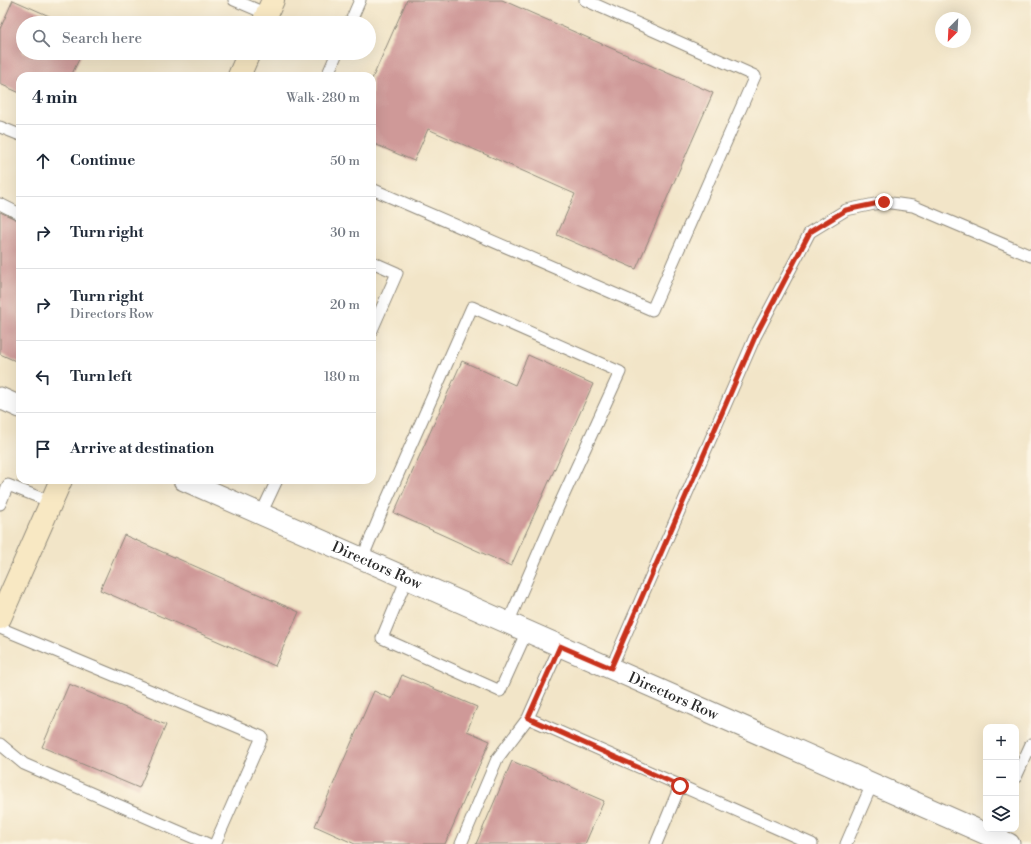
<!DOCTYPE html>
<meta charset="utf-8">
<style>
body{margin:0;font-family:"Libre Bodoni",serif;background:#f6f6f7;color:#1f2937}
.controls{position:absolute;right:12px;bottom:12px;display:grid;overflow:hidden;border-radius:8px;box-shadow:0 4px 16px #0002}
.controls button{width:36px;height:36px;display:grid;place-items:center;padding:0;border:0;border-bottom:1px solid #e0e1e3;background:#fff;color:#1f2937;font:20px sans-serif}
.compass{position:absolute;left:935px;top:12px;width:36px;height:36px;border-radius:50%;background:#fff;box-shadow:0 4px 16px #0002;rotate:204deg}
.stop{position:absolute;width:12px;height:12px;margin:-9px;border:3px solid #c8321e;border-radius:50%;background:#fff}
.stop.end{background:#c8321e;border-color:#fff;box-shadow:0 1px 4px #0008}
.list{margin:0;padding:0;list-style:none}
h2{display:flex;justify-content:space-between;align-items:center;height:52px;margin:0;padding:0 16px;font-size:17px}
h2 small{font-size:13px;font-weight:400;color:#747a83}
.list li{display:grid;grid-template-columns:26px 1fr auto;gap:12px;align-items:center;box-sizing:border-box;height:72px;padding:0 16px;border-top:1px solid #e0e1e3}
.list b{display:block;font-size:15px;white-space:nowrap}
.list p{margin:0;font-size:13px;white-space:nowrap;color:#747a83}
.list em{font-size:13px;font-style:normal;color:#747a83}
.icon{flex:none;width:22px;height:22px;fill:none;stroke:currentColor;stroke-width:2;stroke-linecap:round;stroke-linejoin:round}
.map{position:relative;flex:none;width:1031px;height:844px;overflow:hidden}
.search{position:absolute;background:#fff;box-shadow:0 4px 16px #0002;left:16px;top:16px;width:360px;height:44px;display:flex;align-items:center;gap:10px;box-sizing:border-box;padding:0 14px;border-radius:22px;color:#747a83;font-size:15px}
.panel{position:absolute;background:#fff;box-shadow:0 4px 16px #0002;left:16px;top:72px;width:360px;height:412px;border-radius:12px}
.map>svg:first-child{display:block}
.building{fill:#cf9998}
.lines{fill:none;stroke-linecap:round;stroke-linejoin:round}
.lane-casing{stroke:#8e887a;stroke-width:13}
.street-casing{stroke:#8e887a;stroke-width:23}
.secondary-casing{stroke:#8e887a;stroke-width:24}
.lane{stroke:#fff;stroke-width:11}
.street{stroke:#fff;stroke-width:21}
.secondary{stroke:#f8e8c3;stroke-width:22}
.route{stroke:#c8321e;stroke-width:5}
.labels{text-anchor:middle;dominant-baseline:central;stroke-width:3;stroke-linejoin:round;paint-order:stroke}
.street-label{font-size:15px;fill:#2b2b2b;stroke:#fcf5e5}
</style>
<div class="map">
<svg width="1031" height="844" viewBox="0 0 1031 844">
<rect width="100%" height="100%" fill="#fcf5e5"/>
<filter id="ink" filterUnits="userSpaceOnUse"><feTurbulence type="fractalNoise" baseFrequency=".025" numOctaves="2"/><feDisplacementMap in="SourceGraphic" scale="8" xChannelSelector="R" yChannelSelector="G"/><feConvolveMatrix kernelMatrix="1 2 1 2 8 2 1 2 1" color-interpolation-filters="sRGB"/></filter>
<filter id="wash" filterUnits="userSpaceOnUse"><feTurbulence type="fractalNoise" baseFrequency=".012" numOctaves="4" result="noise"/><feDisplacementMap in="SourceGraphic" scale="16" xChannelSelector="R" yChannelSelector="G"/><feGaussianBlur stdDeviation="0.9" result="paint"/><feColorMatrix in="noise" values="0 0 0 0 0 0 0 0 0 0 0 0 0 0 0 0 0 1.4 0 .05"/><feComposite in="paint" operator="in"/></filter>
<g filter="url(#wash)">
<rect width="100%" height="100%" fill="#f2e5c8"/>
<g id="blocks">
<path class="building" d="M13 0 65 23H23V53H82L71 76H20V93L0 84V29Z
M407 0H502L713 93 636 269 557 235 575 194 428 129 414 161 372 143V79Z
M0 212 20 221V363L0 354Z
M528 355 593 384 511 566 394 513 462 361 515 385Z
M124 535 299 612 275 666 100 590Z
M402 675 477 707 467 731 490 741 445 844H355L315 826 374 691 392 699Z
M69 684 166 725 139 788 42 747Z
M512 761 604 801 585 844H476Z"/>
</g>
</g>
<g filter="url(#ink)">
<use href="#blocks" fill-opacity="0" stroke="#8e887a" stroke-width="1"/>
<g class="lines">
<g class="lane-casing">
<path id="lane" d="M234 0 267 14
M350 23 360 0
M327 76 337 53
M0 127 20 135
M372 189 652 310 755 76 585 0
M0 204 20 214
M372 262 397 273 372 330
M0 504 8 485 51 502
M261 514 277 480
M362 559 384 506 472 307 620 372 556 512 508 623
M407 578 382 638 500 691 527 631
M0 628 262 737 215 844
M560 646 528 718 812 844
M611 668 755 337 810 232 846 210 884 202 913 206 1031 256
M0 744 24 764 208 844
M1016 777 1031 744
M461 844 497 759 528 718
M656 844 680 786
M846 844 872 784"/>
</g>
<g class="street-casing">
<g id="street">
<path d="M0 398 20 407"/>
<path id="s1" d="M184 480 1009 844"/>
</g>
</g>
<g class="secondary-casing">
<path id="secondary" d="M263 23 273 0
M239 76 249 53
M0 618 61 480"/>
</g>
<use href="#lane" class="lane"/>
<use href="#street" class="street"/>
<use href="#secondary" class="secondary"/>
</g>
</g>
<g class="lines" filter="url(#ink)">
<path class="route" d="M680 786 528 718 560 646 611 668 755 337 810 232 846 210 884 202"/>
</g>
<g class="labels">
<g class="street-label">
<text stroke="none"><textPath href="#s1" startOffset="211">Directors Row</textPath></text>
<text stroke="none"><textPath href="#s1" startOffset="535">Directors Row</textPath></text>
</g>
</g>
</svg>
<div class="controls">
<button>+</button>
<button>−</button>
<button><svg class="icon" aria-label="layers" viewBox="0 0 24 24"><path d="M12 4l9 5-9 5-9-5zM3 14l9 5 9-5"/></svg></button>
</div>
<svg class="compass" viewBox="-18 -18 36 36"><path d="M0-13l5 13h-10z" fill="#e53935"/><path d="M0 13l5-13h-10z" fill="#747a83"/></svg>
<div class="stop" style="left:680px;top:786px"></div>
<div class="stop end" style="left:884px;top:202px"></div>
<div class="search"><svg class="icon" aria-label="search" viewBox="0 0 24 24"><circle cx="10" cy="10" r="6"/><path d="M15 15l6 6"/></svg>Search here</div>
<section class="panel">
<h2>4 min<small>Walk · 280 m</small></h2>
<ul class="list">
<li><svg class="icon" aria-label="ahead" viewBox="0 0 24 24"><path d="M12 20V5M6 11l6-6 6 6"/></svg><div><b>Continue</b></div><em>50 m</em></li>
<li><svg class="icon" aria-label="right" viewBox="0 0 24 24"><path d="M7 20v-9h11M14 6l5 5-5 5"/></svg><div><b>Turn right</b></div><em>30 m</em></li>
<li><svg class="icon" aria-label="right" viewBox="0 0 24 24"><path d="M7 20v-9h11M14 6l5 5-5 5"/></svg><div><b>Turn right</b><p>Directors Row</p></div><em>20 m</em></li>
<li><svg class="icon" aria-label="left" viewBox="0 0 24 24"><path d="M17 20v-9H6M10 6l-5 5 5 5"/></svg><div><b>Turn left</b></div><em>180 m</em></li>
<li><svg class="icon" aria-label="arrive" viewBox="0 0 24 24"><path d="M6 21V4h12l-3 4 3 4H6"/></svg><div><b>Arrive at destination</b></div></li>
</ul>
</section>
</div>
